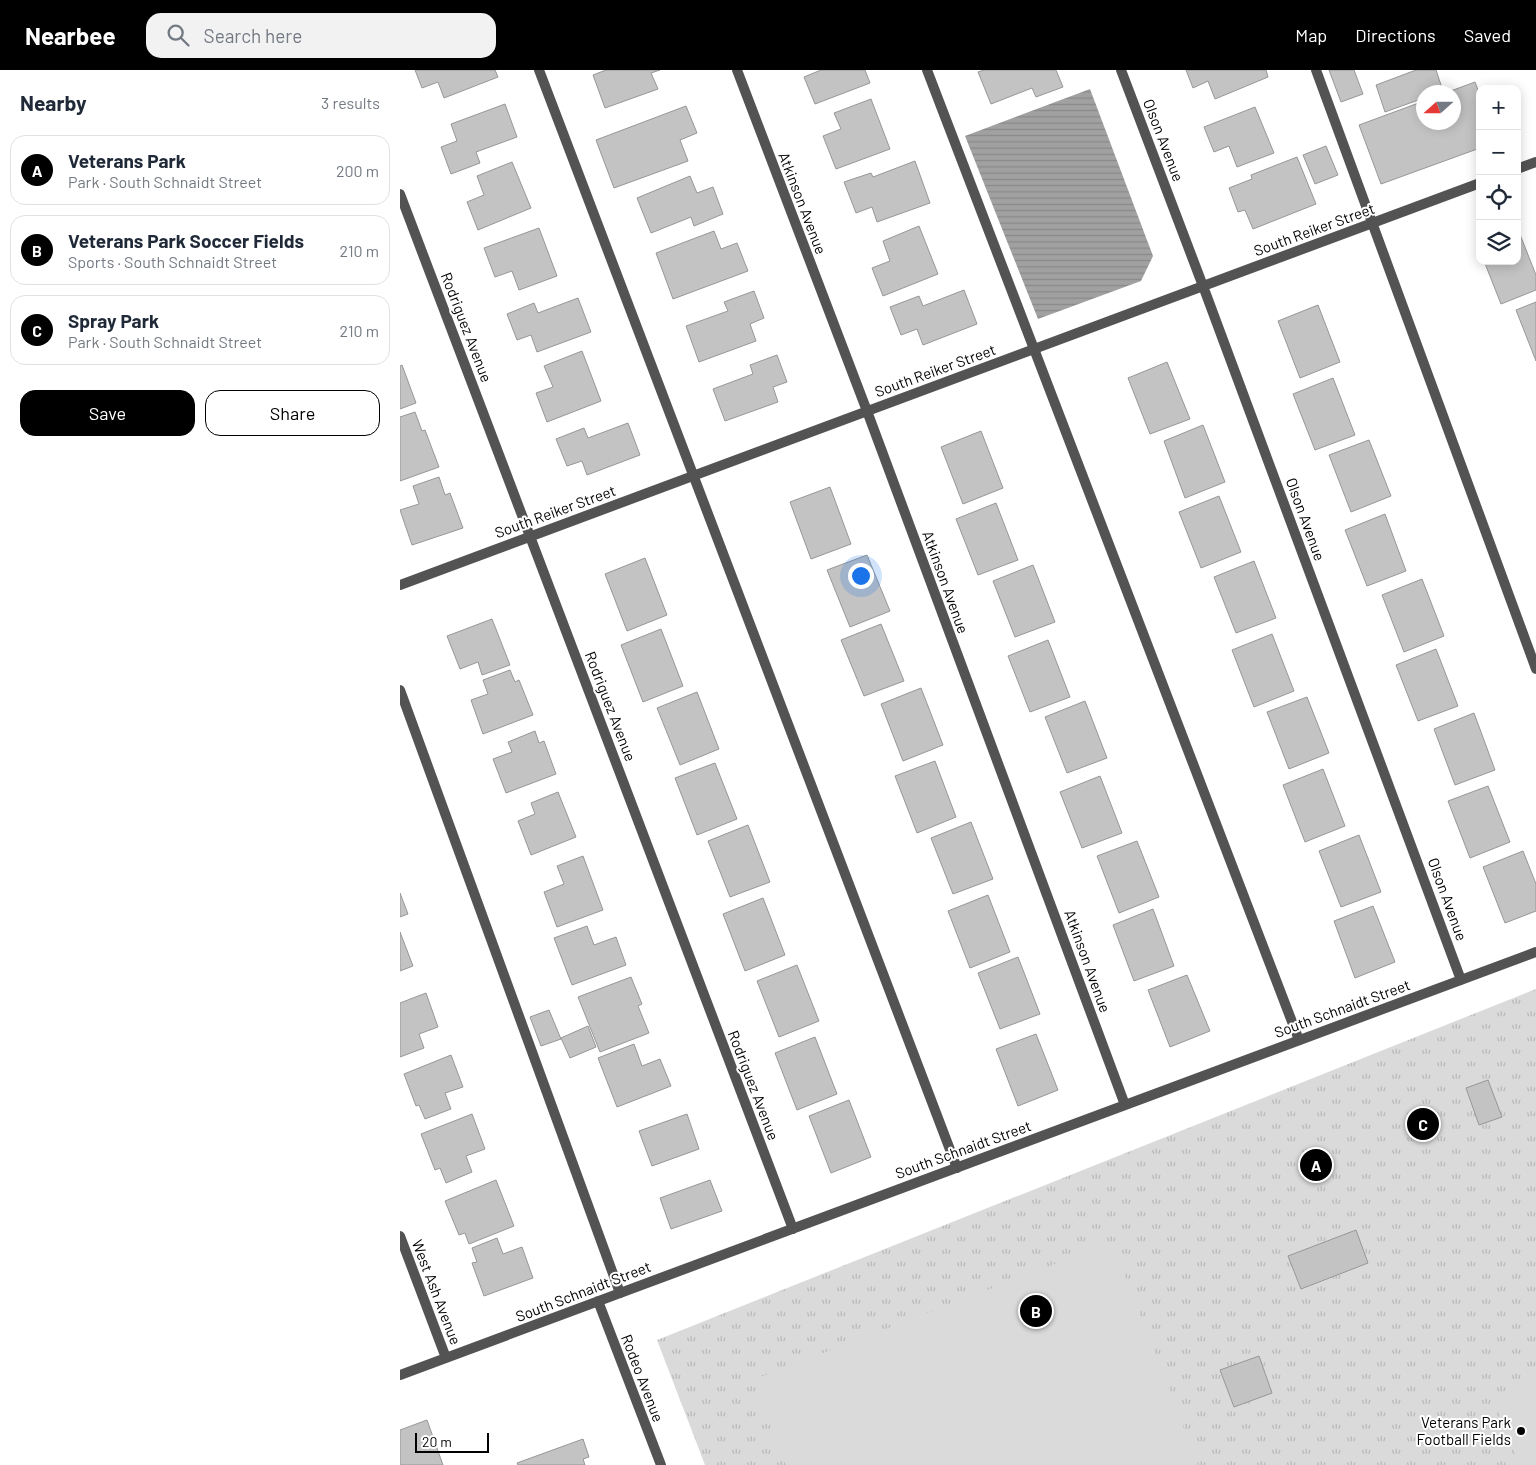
<!DOCTYPE html>
<meta charset="utf-8">
<style>
body{margin:0;font-family:Barlow,sans-serif;background:#f2f2f3;color:#1f2937}
.controls{position:absolute;right:15px;top:15px;display:grid;overflow:hidden;border-radius:10px;box-shadow:0 2px 12px #0003}
.controls button{width:45px;height:45px;display:grid;place-items:center;padding:0;border:0;border-bottom:1px solid #e0e1e3;background:#fff;color:#1f2937;font:25px sans-serif}
.compass{position:absolute;left:1016px;top:15px;width:45px;height:45px;border-radius:50%;background:#fff;box-shadow:0 2px 12px #0003;rotate:249deg}
.scale{position:absolute;left:15px;bottom:12px;width:74px;box-sizing:border-box;padding-left:5px;border:2px solid #000;border-top:0;font-size:14px;line-height:18px;white-space:nowrap;color:#000;-webkit-text-stroke:4px #fff;paint-order:stroke}
.you{position:absolute;left:460px;top:505px;width:18px;height:18px;margin:-12px;border:4px solid #fff;border-radius:50%;background:#1a73e8;box-shadow:0 0 0 8px #1a73e833}
.badge{display:grid;place-items:center;width:32px;height:32px;border-radius:50%;background:#000;color:#fff;font-size:16px;font-weight:700}
.pin{position:absolute;translate:-50% -50%;border:2px solid #fff;box-shadow:0 1px 5px #0006}
.list{margin:0;padding:0;list-style:none}
h2{display:flex;justify-content:space-between;align-items:center;height:65px;margin:0;padding:0 20px;font-size:21px}
h2 small{font-size:16px;font-weight:400;color:#747a83}
.list li{display:grid;grid-template-columns:32px 1fr auto;gap:15px;align-items:center;box-sizing:border-box;height:70px;margin:0 10px 10px;padding:0 10px;border:1px solid #e0e1e3;border-radius:15px}
.list b{display:block;font-size:19px;white-space:nowrap}
.list p{margin:0;font-size:16px;white-space:nowrap;color:#747a83}
.list em{font-size:16px;font-style:normal;color:#747a83}
.actions{display:flex;gap:10px;padding:15px 20px}
.actions a{flex:1;padding:11px 0;border:1px solid #000;border-radius:15px;text-align:center;font-size:18px;color:#000}
.actions .main{background:#000;color:#fff}
.icon{flex:none;width:28px;height:28px;fill:none;stroke:currentColor;stroke-width:2;stroke-linecap:round;stroke-linejoin:round}
.map{position:relative;flex:none;width:1136px;height:1395px;overflow:hidden}
header{display:flex;align-items:center;gap:30px;box-sizing:border-box;height:70px;padding:0 25px;background:#000;color:#fff}
header strong{font-size:24px}
nav{display:flex;gap:28px;margin-inline-start:auto;font-size:18px}
.search{width:350px;height:45px;background:#f2f2f3;display:flex;align-items:center;gap:12px;box-sizing:border-box;padding:0 18px;border-radius:15px;color:#747a83;font-size:19px}
main{display:flex}
aside{flex:1;background:#fff}
.map>svg:first-child{display:block}
.park{fill:url(#park-tufts)}
.garden{fill:#dadada}
.water{fill:url(#water-rules)}
.building{fill:#c3c3c3;stroke:#979797}
.lines{fill:none;stroke-linecap:round;stroke-linejoin:round}
.service{stroke:#535353;stroke-width:10}
.minor{stroke:#535353;stroke-width:10}
.poi-dot{fill:#000;stroke:#fff;stroke-width:2}
.labels{text-anchor:middle;dominant-baseline:central;stroke-width:4;stroke-linejoin:round;paint-order:stroke}
.street-label{font-size:15px;fill:#000;stroke:#fff}
.poi-label{font-size:15px;fill:#000;stroke:#fff;text-anchor:end}
</style>
<header>
<strong>Nearbee</strong>
<div class="search"><svg class="icon" aria-label="search" viewBox="0 0 24 24"><circle cx="10" cy="10" r="6"/><path d="M15 15l6 6"/></svg>Search here</div>
<nav><a>Map</a><a>Directions</a><a>Saved</a></nav>
</header>
<main>
<aside>
<h2>Nearby<small>3 results</small></h2>
<ul class="list">
<li><span class="badge">A</span><div><b>Veterans Park</b><p>Park · South Schnaidt Street</p></div><em>200 m</em></li>
<li><span class="badge">B</span><div><b>Veterans Park Soccer Fields</b><p>Sports · South Schnaidt Street</p></div><em>210 m</em></li>
<li><span class="badge">C</span><div><b>Spray Park</b><p>Park · South Schnaidt Street</p></div><em>210 m</em></li>
</ul>
<div class="actions"><a class="main">Save</a><a>Share</a></div>
</aside>
<div class="map">
<svg width="1136" height="1395" viewBox="0 0 1136 1395">
<defs>
<pattern id="park-tufts" width="24" height="20" patternUnits="userSpaceOnUse" patternTransform="scale(1.25)"><rect width="24" height="20" fill="#dadada"/><path d="M3 7l-1-3M5 7V3M7 7l1-3M15 17l-1-3M17 17v-4M19 17l1-3" fill="none" stroke="#b9b9b9"/></pattern>
<pattern id="water-rules" width="6" height="5" patternUnits="userSpaceOnUse" patternTransform="scale(1.25)"><rect width="6" height="5" fill="#a1a1a1"/><path d="M0 2.5h6" fill="none" stroke="#898989"/></pattern>
</defs>
<rect width="100%" height="100%" fill="#fff"/>
<path class="park" d="M1136 919V1395H305L257 1270Z"/>
<path class="garden" d="M712 1172 798 1395H386L353 1310Z
M1136 1309V1395H1120L1092 1327Z"/>
<path class="water" d="M690 19 753 186 741 211 638 249 565 66Z"/>
<path class="building" d="M15 0H95L98 7 44 28 38 12 22 18Z
M206 0H260L251 3 258 19 205 38 193 5Z
M421 0H465L470 13 415 34 404 7Z
M584 0H656L663 17 636 27 632 18 591 34 578 2Z
M786 0H866L868 7 815 29 808 11 793 18Z
M929 0H954L963 24 941 32Z
M1016 0H1036L1043 21 1038 22H1024V28L985 42 976 15Z
M1075 12 1080 25V78L981 114 959 55 1024 31V52H1054V22H1048Z
M471 29 490 79 436 99 423 66 441 59 434 43Z
M105 34 117 67 76 82 80 93 51 104 41 77 57 71 51 54Z
M286 36 297 63 280 70 288 91 214 118 196 70Z
M855 37 874 83 837 97 829 76 814 82 804 57Z
M926 76 938 105 915 114 903 85Z
M897 87 916 134 853 159 845 140 838 142 829 118 852 109 851 105Z
M515 91 530 133 477 152 472 137 456 143 444 112 471 103 473 107Z
M112 92 131 138 78 160 67 132 84 125 77 106Z
M290 106 297 123 313 117 323 144 294 156 291 147 251 163 237 128Z
M519 156 538 204 483 226 472 198 490 191 483 171Z
M139 158 157 206 119 220 112 201 95 207 84 178Z
M314 161 321 179 337 173 348 201 273 229 256 183Z
M1119 162 1136 205V220L1101 234 1084 191H1117V163Z
M564 220 577 254 523 275 517 259 501 265 490 237 519 226 523 236Z
M354 221 364 248 350 254 356 271 299 292 286 256 328 241 324 232Z
M178 228 191 262 137 282 131 265 117 270 107 244 134 233 138 243Z
M1136 232V291L1116 240Z
M918 235 940 292 900 308 878 251Z
M182 281 201 331 147 352 136 323 153 317 144 296Z
M377 285 387 312 373 317 378 332 325 351 313 319 353 304 350 295Z
M767 292 790 349 750 364 728 308Z
M2 295 16 333 0 339V296Z
M933 308 955 365 915 380 893 324Z
M15 342 22 361 25 360 39 397 0 411V347Z
M228 353 240 385 187 405 182 391 167 396 156 369 184 358 188 368Z
M803 355 825 412 785 428 764 371Z
M581 361 603 418 563 434 541 377Z
M969 370 991 426 951 442 929 385Z
M39 407 45 425 50 423 63 458 12 475 0 440 19 434 13 416Z
M430 417 451 474 411 489 390 432Z
M819 426 841 482 801 498 779 442Z
M596 433 618 490 578 505 556 449Z
M985 444 1006 501 967 516 945 460Z
M467 485 490 541 450 557 427 500Z
M245 488 267 545 227 561 205 504Z
M854 491 876 548 836 563 814 507Z
M633 495 655 552 615 567 593 511Z
M1022 509 1044 566 1004 582 982 525Z
M92 549 110 595 82 605 78 592 60 599 47 566Z
M481 554 504 611 464 626 441 570Z
M261 559 283 616 243 632 221 575Z
M872 564 894 621 854 637 832 580Z
M648 570 670 627 630 642 608 586Z
M1036 579 1058 636 1018 651 996 595Z
M110 600 115 612 119 610 133 645 83 664 71 630 88 624 83 610Z
M521 618 543 675 503 691 481 634Z
M297 622 319 679 280 695 257 638Z
M907 627 929 683 889 699 867 642Z
M685 631 707 688 667 703 645 647Z
M1074 643 1095 700 1055 715 1034 659Z
M135 661 139 673 144 671 156 704 106 723 93 689 112 682 108 672Z
M535 691 556 747 517 763 495 706Z
M315 693 337 749 297 765 275 708Z
M923 699 945 756 905 772 883 715Z
M700 706 722 763 682 778 660 722Z
M1088 716 1110 772 1070 788 1048 731Z
M158 722 176 767 131 785 118 751 135 744 131 733Z
M571 752 593 809 553 824 531 768Z
M348 755 370 812 330 827 308 771Z
M959 765 981 822 941 837 919 781Z
M737 771 759 827 719 843 697 786Z
M1123 781 1136 814V841L1105 853 1083 797Z
M183 786 203 840 157 857 144 822 164 814 157 796Z
M0 823 8 844 0 847Z
M588 825 610 882 570 898 548 841Z
M363 828 385 885 345 901 323 844Z
M973 836 995 892 955 908 934 851Z
M753 839 774 896 734 911 713 855Z
M187 856 194 875 216 867 226 895 172 915 154 868Z
M0 862 13 896 0 901Z
M618 887 640 944 600 959 578 903Z
M397 895 419 951 379 967 357 911Z
M787 905 810 961 770 977 748 920Z
M231 907 242 934 238 936 249 963 200 982 178 927Z
M26 923 38 957 19 964 24 978 0 987V933Z
M149 940 161 969 141 976 130 947Z
M188 956 196 977 170 988 161 968Z
M636 964 658 1020 618 1036 596 979Z
M415 967 437 1024 397 1040 375 983Z
M234 974 242 996 260 989 271 1016 217 1037 198 988Z
M51 985 63 1017 45 1023 51 1039 25 1049 19 1035 16 1036 4 1004Z
M1088 1010 1102 1047 1079 1055 1066 1018Z
M449 1030 471 1087 431 1103 409 1046Z
M72 1044 85 1079 66 1086 72 1102 46 1113 40 1098 35 1100 21 1064Z
M287 1044 299 1079 252 1096 239 1061Z
M96 1110 114 1156 69 1174 65 1163 59 1165 45 1131Z
M310 1110 322 1141 271 1159 260 1128Z
M956 1160 968 1193 901 1219 888 1186Z
M97 1168 103 1184 122 1177 133 1208 84 1226 72 1193 77 1192 72 1178Z
M859 1286 872 1323 834 1337 820 1300Z
M27 1350 43 1395H0V1360Z
M183 1369 189 1387 183 1389 185 1395H118L117 1393Z"/>
<g class="lines">
<path class="service" d="M139 0 557 1098
M527 0 899 970
M916 0 1136 599
M0 620 220 1223"/>
<path class="minor" d="M337 0 467 341 725 1035
M721 0 803 216 1061 910
M1117 99 1136 92
M0 124 393 1159
M0 515 1080 113
M0 1166 46 1288
M198 1231 261 1395
M0 1305 1136 882"/>
</g>
<circle class="poi-dot" cx="1121" cy="1361" r="5"/>
<g class="labels">
<g class="street-label">
<text transform="translate(764 70) rotate(69)">Olson Avenue</text>
<text transform="translate(403 133) rotate(69)">Atkinson Avenue</text>
<text transform="translate(914 159) rotate(-20)">South Reiker Street</text>
<text transform="translate(67 257) rotate(69)">Rodriguez Avenue</text>
<text transform="translate(535 300) rotate(-20)">South Reiker Street</text>
<text transform="translate(155 441) rotate(-20)">South Reiker Street</text>
<text transform="translate(906 449) rotate(70)">Olson Avenue</text>
<text transform="translate(546 512) rotate(70)">Atkinson Avenue</text>
<text transform="translate(211 636) rotate(69)">Rodriguez Avenue</text>
<text transform="translate(1048 829) rotate(70)">Olson Avenue</text>
<text transform="translate(688 891) rotate(70)">Atkinson Avenue</text>
<text transform="translate(942 938) rotate(-20)">South Schnaidt Street</text>
<text transform="translate(354 1015) rotate(69)">Rodriguez Avenue</text>
<text transform="translate(563 1079) rotate(-20)">South Schnaidt Street</text>
<text transform="translate(183 1221) rotate(-21)">South Schnaidt Street</text>
<text transform="translate(37 1222) rotate(69)">West Ash Avenue</text>
<text transform="translate(243 1308) rotate(69)">Rodeo Avenue</text>
</g>
<g class="poi-label">
<text x="1111" y="1352">Veterans Park<tspan x="1111" dy="17">Football Fields</tspan></text>
</g>
</g>
</svg>
<div class="controls">
<button>+</button>
<button>−</button>
<button><svg class="icon" aria-label="locate" viewBox="0 0 24 24"><circle cx="12" cy="12" r="6"/><path d="M12 2v4M12 18v4M2 12h4M18 12h4"/></svg></button>
<button><svg class="icon" aria-label="layers" viewBox="0 0 24 24"><path d="M12 4l9 5-9 5-9-5zM3 14l9 5 9-5"/></svg></button>
</div>
<svg class="compass" viewBox="-18 -18 36 36"><path d="M0-13l5 13h-10z" fill="#e53935"/><path d="M0 13l5-13h-10z" fill="#747a83"/></svg>
<div class="scale">20 m</div>
<div class="you"></div>
<div class="pin badge" style="left:916px;top:1095px">A</div>
<div class="pin badge" style="left:636px;top:1241px">B</div>
<div class="pin badge" style="left:1023px;top:1054px">C</div>
</div>
</main>
